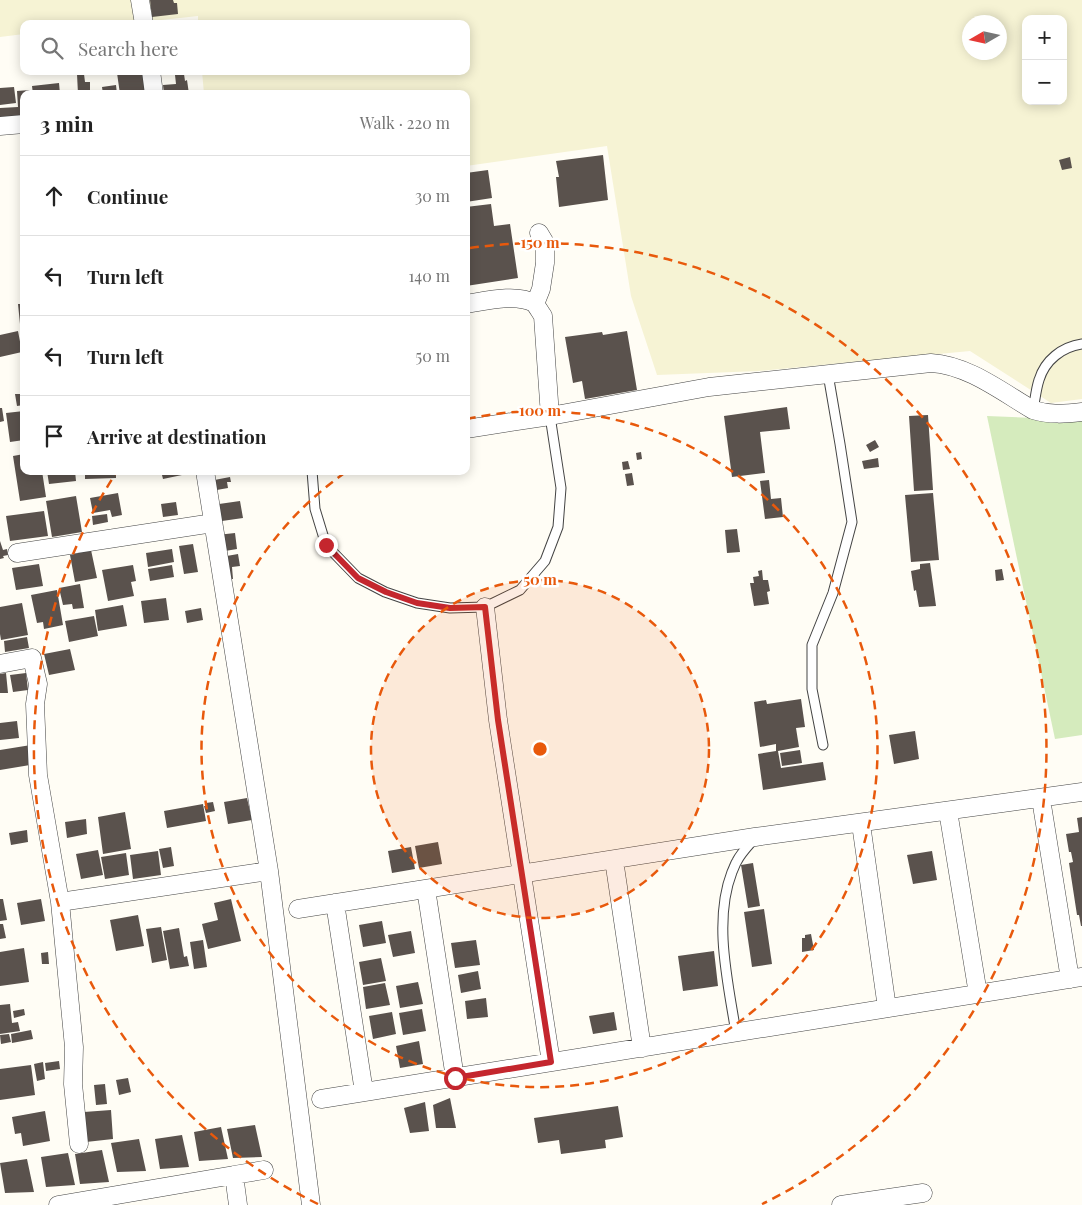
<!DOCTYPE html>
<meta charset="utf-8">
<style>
body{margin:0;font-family:"Playfair Display",serif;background:#f2f2f2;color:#222}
.controls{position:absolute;right:15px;top:15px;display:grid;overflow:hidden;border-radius:10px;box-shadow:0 2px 12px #0003}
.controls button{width:45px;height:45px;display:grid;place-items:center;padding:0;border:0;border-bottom:1px solid #e0e0e0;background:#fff;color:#222;font:25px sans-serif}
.compass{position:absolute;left:962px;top:15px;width:45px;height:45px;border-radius:50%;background:#fff;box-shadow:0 2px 12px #0003;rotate:261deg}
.stop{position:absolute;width:15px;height:15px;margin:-11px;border:4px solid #c4262e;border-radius:50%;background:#fff}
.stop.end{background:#c4262e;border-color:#fff;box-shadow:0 1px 5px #0008}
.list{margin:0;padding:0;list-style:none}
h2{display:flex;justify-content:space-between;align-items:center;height:65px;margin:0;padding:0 20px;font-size:21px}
h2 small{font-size:16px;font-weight:400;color:#767676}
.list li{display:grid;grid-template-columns:32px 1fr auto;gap:15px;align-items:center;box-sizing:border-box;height:80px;padding:0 20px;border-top:1px solid #e0e0e0}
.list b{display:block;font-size:19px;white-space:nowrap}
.list em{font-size:16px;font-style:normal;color:#767676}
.icon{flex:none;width:28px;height:28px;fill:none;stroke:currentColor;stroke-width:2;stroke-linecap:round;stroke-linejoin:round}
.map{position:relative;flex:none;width:1082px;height:1205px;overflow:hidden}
.search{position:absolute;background:#fff;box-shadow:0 2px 12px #0003;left:20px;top:20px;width:450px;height:55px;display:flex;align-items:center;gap:12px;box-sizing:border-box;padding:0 18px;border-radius:10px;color:#767676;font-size:19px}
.panel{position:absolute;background:#fff;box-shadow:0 2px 12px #0003;left:20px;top:90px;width:450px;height:385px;border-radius:10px}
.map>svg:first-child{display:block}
.farmland{fill:#f6f3d4;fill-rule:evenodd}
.green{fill:#d5ebbd}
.building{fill:#5a524d}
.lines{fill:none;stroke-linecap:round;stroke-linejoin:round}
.lane-casing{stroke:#444;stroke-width:11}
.street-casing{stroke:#444;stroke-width:19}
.lane{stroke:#fff;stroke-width:9}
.street{stroke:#fff;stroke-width:18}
.route{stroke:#c4262e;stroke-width:6}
.ring{fill:none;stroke:#e8590c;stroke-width:2.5;stroke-dasharray:9 6}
.centre{fill:#e8590c;stroke:#fff;stroke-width:2.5}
.ring-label{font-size:15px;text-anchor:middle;font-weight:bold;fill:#e8590c;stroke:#fff;stroke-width:5;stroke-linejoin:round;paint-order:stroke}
</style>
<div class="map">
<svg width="1082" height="1205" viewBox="0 0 1082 1205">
<rect width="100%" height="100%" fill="#fffdf5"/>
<path class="farmland" d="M0 0H1082V399L1051 403 970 351 759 371 657 375 631 296 607 146 466 166V94H204L202 71H466V24H198V16L125 24H24V34L0 37ZM1026 19H1063V101H1026ZM970 22H1000V52H970Z"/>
<path class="green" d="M987 416 1082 420V735L1055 739Z"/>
<path class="building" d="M150 0H173L174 3H177L178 14 152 17Z
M169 20H178V24H169Z
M130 71H140L141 75 147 74 150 94H120L117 73Z
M77 74H84L85 82H90V94H78Z
M184 74 185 81 187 80 189 94H164L163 85 176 84 175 75Z
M59 83 60 94H33L32 86Z
M116 85 117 94H103L102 87Z
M14 87 16 103 0 105V88Z
M30 90V94H24V120L0 122V108L18 107 17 91Z
M603 155 608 200 559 207 556 177H559L556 161Z
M1070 157 1072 168 1062 170 1059 160Z
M488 170 492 198 466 202V173Z
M491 204 494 226 510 224 518 278 466 286V207Z
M18 304H24V323L20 324Z
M18 331 22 352 0 357V335Z
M627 331 637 390 585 399 582 381 573 383 565 337 602 332 603 335Z
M15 394H20V396H24V405L17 406Z
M787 407 790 429 760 432 765 473 732 477 724 416Z
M0 408H2L4 421 0 422Z
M24 411V440L10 442 6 413Z
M928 415 933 490 914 491 909 416Z
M875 440 879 447 870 452 866 445Z
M641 452 642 459 637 460 636 453Z
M24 454V471H42L46 497 20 501 13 456Z
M878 458 879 467 864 469 862 461Z
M628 461 630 469 623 470 622 462Z
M47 471H75L76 481 49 484Z
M85 471H116V478L85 479Z
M161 471H181L182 475 163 479Z
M632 473 634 485 627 486 625 474Z
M230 477 231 482H227L228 488 211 491 209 481Z
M769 480 771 499 781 498 783 517 765 519 760 481Z
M118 493 122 515 112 517 110 510 93 513 90 498Z
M933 493 939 560 911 562 905 495Z
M76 496 82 532 52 537 46 501Z
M240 501 243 518 215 522 212 505Z
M176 502 178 515 163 517 161 504Z
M44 511 48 536 10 541 6 516Z
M107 514 108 522 93 525 92 516Z
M737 529 740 552 727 553 725 530Z
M235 533 237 549 219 552 217 535Z
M0 541 3 550 7 549 8 555 3 556 4 558 0 559Z
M193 544 198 572 184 574 179 546Z
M172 549 174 562 148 567 146 553Z
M91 550 97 578 75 582 70 555Z
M238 554 240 566 232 567 233 579 224 580 221 557Z
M930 563 936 606 919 607 916 590 914 591 911 571 920 569V564Z
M39 564 43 586 16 590 12 568Z
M133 565 136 581 131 582 134 596 108 601 102 570Z
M172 565 174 577 150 581 148 569Z
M1002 569 1004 580 996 581 995 570Z
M762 570 763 580H768L770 591 767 592 769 604 754 606 750 583H754L753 577 759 576 758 571Z
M80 584 84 608 73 609 72 604 63 605 59 588Z
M57 590 63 625 44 629 43 622 37 623 31 595Z
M166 598 169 620 144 623 141 601Z
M22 603 28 635 1 640 0 634V607Z
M123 605 127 626 98 631 95 610Z
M201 608 203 620 187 623 185 611Z
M94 616 98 636 69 642 65 621Z
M27 637 29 648 5 652 4 641Z
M70 649 75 670 49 675 44 654Z
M6 673 8 693H0V674Z
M26 673 28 690 13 692 10 675Z
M801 699 805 727 796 728 799 747 778 751 781 768 823 762 826 780 763 790 758 754 776 751V744L760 747 754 702 766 700 767 704Z
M17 721 19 738 0 740V723Z
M915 731 919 759 894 764 889 735Z
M31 745 30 765 0 770V750Z
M800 750 802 763 782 766 780 753Z
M247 798 252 820 228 824 224 802Z
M213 802 215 811 206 813 204 806H207L206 803Z
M203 804 206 821 167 828 164 811Z
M125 812 131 849 103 854 98 817Z
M1082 817V926H1081L1079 915H1077L1069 863 1073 862 1071 852H1069L1066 834 1079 832 1077 818Z
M86 819 87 834 67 838 65 822Z
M27 830 28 842 11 845 9 833Z
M438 842 442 864 419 868 415 846Z
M171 847 174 866 163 868 159 849Z
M411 847 415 869 392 873 388 851Z
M98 850 103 875 81 879 76 854Z
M158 851 161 875 133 879 130 855Z
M932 851 937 880 913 884 907 855Z
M126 853 129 875 105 879 101 857Z
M753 863 760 906 748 908 741 865Z
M0 899H3L7 920 0 921Z
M41 899 45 921 21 925 17 903Z
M231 899 241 941 208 949 202 924 218 920 214 903Z
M764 909 772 964 752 967 744 912Z
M138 915 144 946 116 951 110 920Z
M382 921 386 943 363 947 359 925Z
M0 924H3L6 938 0 939Z
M161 927 167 960 152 963 146 929Z
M179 928 184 957 187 956 189 966 170 969 163 931Z
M411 931 415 953 393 957 388 935Z
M811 934 814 950 802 952V938H805V935Z
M203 940 207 967 194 969 190 942Z
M476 940 480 965 455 968 451 943Z
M24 948 29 982 0 986V952Z
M714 951 718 986 683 991 678 956Z
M48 952 49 964H42L41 953Z
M381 958 386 981 363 985 359 962Z
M478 971 481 989 461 993 458 975Z
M418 982 423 1004 400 1008 396 986Z
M385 983 390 1005 366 1009 363 987Z
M486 998 488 1017 467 1019 465 1001Z
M10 1004 12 1023 18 1022 20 1031 0 1034V1005Z
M24 1009 25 1015 14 1018 13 1011Z
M422 1009 426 1031 403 1035 399 1013Z
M392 1012 396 1034 373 1039 369 1016Z
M614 1012 617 1030 593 1034 589 1016Z
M31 1030 33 1039 12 1043 11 1034Z
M9 1034 11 1042 1 1044 0 1035Z
M419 1041 423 1064 400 1068 396 1046Z
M59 1061 60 1069 46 1071 45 1063Z
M43 1062 45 1079 37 1081 34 1064Z
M31 1065 35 1095 0 1100V1069Z
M128 1078 131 1092 119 1095 116 1080Z
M105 1084 107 1104 96 1105 94 1085Z
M450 1098 456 1128H436L433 1105Z
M425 1102 429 1131 410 1133 404 1108Z
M618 1106 623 1137 605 1140 606 1148 561 1154 559 1140 538 1143 534 1118Z
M111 1110 113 1139 86 1142 84 1112Z
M45 1111 50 1141 23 1146 21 1133 15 1134 12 1117Z
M255 1125 262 1157 233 1158 227 1129Z
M221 1127 228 1159 199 1161 194 1132Z
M182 1135 189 1167 160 1169 155 1139Z
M139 1139 146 1171 117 1172 111 1143Z
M102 1150 109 1182 80 1184 75 1154Z
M68 1153 75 1185 46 1187 41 1157Z
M27 1159 34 1192 5 1193 0 1163Z"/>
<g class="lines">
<g class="lane-casing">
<path id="lane" d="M1033 410C1035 400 1036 389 1039 380 1045 360 1062 347 1082 344
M312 471 315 509 326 545 358 578 385 592 417 603 450 608 485 607 520 590 545 561 558 527 561 488 550 416
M823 745 812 689V645L833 593 852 522 840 444 828 374
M736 1033C728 982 713 921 732 872 734 868 735 864 737 861 741 853 748 846 754 839"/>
</g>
<g class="street-casing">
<path id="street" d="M140 0 144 24
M151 71 154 94
M0 126 24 124
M466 304C485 301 516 293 534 303 537 306 540 312 543 316L550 416
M535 304 541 289 545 263V243L539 233
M466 429 550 416 709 387 931 363C968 365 1002 392 1033 410 1050 415 1065 414 1082 412
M205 471 269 871 311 1205
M17 553 213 523
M485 607 498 720 551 1062
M0 664 32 658 38 684 35 704 38 775 60 902 74 1047 73 1084 79 1144
M1041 799 1070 979
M948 811 978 994
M861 824 887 1008
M614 860 642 1048
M426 889 455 1078
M60 902 269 871
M335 903 364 1092
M298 909 755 837 1082 792
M321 1099 1082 977
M234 1175 264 1170
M58 1205 234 1175 238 1205
M841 1205 923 1193"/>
</g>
<use href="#lane" class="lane"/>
<use href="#street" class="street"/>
</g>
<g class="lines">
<path class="route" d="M326 545 358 578 386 592 417 603 450 608 485 607 498 720 551 1062 455 1078"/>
</g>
<circle cx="540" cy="749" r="169" fill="#e8590c" fill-opacity=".12"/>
<g class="ring">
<circle cx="540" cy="749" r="169"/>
<path d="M467 419A338 338 0 1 1 346 472"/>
<path d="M318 1204A506 506 0 0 1 116 473M470 248A506 506 0 0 1 762 1204"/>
</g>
<circle cx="540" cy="749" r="8" class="centre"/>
<g class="ring-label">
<text x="540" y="248">150 m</text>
<text x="540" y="416">100 m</text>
<text x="540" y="585">50 m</text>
</g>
</svg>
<div class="controls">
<button>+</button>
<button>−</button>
</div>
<svg class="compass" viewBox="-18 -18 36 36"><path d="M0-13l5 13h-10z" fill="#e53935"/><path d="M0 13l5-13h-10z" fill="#767676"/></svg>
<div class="stop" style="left:455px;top:1078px"></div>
<div class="stop end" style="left:326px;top:545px"></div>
<div class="search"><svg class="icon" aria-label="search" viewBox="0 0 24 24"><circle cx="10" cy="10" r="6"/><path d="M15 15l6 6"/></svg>Search here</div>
<section class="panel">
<h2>3 min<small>Walk · 220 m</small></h2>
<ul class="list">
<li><svg class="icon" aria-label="ahead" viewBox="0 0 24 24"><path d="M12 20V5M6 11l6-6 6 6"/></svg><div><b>Continue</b></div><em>30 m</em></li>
<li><svg class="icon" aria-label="left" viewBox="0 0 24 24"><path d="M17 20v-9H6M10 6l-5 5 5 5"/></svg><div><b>Turn left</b></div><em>140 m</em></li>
<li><svg class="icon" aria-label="left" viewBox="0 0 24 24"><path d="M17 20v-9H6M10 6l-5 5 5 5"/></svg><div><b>Turn left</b></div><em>50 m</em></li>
<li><svg class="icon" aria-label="arrive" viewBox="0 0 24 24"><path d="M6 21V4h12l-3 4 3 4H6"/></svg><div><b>Arrive at destination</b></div></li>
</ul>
</section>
</div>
